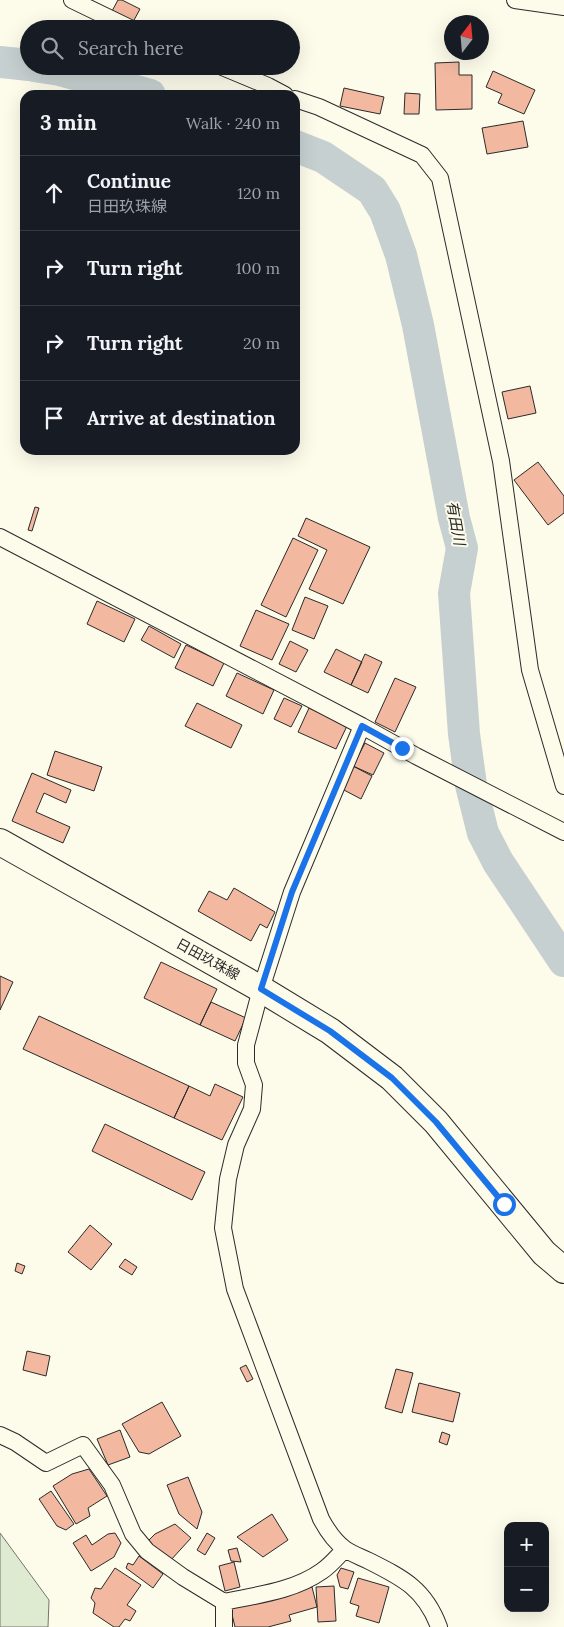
<!DOCTYPE html>
<meta charset="utf-8">
<style>
body{margin:0;font-family:Lora,"Noto Sans JP",serif;background:#20242c;color:#f1f3f6}
.controls{position:absolute;right:15px;bottom:15px;display:grid;overflow:hidden;border-radius:10px;box-shadow:0 5px 20px #0002}
.controls button{width:45px;height:45px;display:grid;place-items:center;padding:0;border:0;border-bottom:1px solid #363941;background:#171b24;color:#f1f3f6;font:25px sans-serif}
.compass{position:absolute;left:444px;top:15px;width:45px;height:45px;border-radius:50%;background:#171b24;box-shadow:0 5px 20px #0002;rotate:16deg}
.stop{position:absolute;width:15px;height:15px;margin:-11px;border:4px solid #1a73e8;border-radius:50%;background:#fff}
.stop.end{background:#1a73e8;border-color:#fff;box-shadow:0 1px 5px #0008}
.list{margin:0;padding:0;list-style:none}
h2{display:flex;justify-content:space-between;align-items:center;height:65px;margin:0;padding:0 20px;font-size:21px}
h2 small{font-size:16px;font-weight:400;color:#9ea1a6}
.list li{display:grid;grid-template-columns:32px 1fr auto;gap:15px;align-items:center;box-sizing:border-box;height:75px;padding:0 20px;border-top:1px solid #363941}
.list b{display:block;font-size:19px;white-space:nowrap}
.list p{margin:0;font-size:16px;white-space:nowrap;color:#9ea1a6}
.list em{font-size:16px;font-style:normal;color:#9ea1a6}
.icon{flex:none;width:28px;height:28px;fill:none;stroke:currentColor;stroke-width:2;stroke-linecap:round;stroke-linejoin:round}
.map{position:relative;flex:none;width:564px;height:1627px;overflow:hidden}
.search{position:absolute;background:#171b24;box-shadow:0 5px 20px #0002;left:20px;top:20px;width:280px;height:55px;display:flex;align-items:center;gap:12px;box-sizing:border-box;padding:0 18px;border-radius:28px;color:#9ea1a6;font-size:19px}
.panel{position:absolute;background:#171b24;box-shadow:0 5px 20px #0002;left:20px;top:90px;width:280px;height:365px;border-radius:15px}
.map>svg:first-child{display:block}
.green{fill:#deebd1;stroke:#74746e}
.lines{fill:none;stroke-linecap:round;stroke-linejoin:round}
.river{stroke:#c7d0d0;stroke-width:32}
.building{fill:#f2b8a0;stroke:#2b2b2b}
.street-casing{stroke:#2b2b2b;stroke-width:18}
.primary-casing{stroke:#2b2b2b;stroke-width:28}
.street{stroke:#fdfbea;stroke-width:16}
.primary{stroke:#fdfbea;stroke-width:26}
.route{stroke:#1a73e8;stroke-width:6}
.labels{text-anchor:middle;dominant-baseline:central;stroke-width:4;stroke-linejoin:round;paint-order:stroke}
.street-label{font-size:14px;fill:#2b2b2b;stroke:#fdfbea}
.water-label{font-size:15px;font-style:italic;fill:#2b2b2b;stroke:#fdfbea}
</style>
<div class="map">
<svg width="564" height="1627" viewBox="0 0 564 1627">
<rect width="100%" height="100%" fill="#fdfbea"/>
<path class="green" d="M0 1533 49 1600 48 1627H0Z"/>
<g class="lines">
<path class="river" d="M0 62 29 65
M34 66 60 70 150 95
M295 146 323 157 372 190 385 211 401 255 418 325 454 518 462 548 454 593 464 734 471 785 483 833 498 862 564 961"/>
</g>
<path class="building" d="M118 0H122L140 9 133 22 112 11Z
M459 62V75H472V109L436 110 435 63Z
M493 71 535 90 524 114 498 103 502 94 486 87Z
M344 88 384 97 380 114 340 106Z
M405 93 420 94 419 114H404Z
M523 121 528 147 487 154 482 128Z
M530 386 536 413 508 419 502 392Z
M538 462 564 496V513L548 525 514 480Z
M35 507 39 508 32 531 28 530Z
M306 518 370 547 343 604 309 589 327 550 298 536Z
M293 538 318 550 286 617 261 605Z
M305 597 328 606 314 639 292 630Z
M97 601 135 619 124 642 87 624Z
M256 610 289 624 272 660 240 646Z
M149 626 181 644 174 658 141 640Z
M290 641 308 650 296 672 279 664Z
M186 645 224 663 213 686 175 668Z
M336 649 362 662 351 685 324 672Z
M365 654 382 662 368 693 351 685Z
M237 673 274 690 263 714 226 696Z
M395 678 416 687 395 732 375 722Z
M284 698 302 706 291 727 274 719Z
M197 703 242 725 231 748 185 726Z
M309 708 347 726 336 749 298 732Z
M365 743 384 753 373 775 353 766Z
M55 751 102 767 94 791 47 775Z
M353 766 372 776 361 799 342 789Z
M32 773 71 790 66 803 44 793 36 812 70 827 63 843 12 821Z
M234 888 275 912 267 928 260 924 251 941 198 911 209 891 227 900Z
M161 962 217 989 200 1025 144 998Z
M0 976 13 982 0 1010Z
M211 1002 246 1018 235 1041 200 1025Z
M39 1016 189 1086 174 1118 23 1049Z
M215 1084 243 1097 222 1140 174 1118 189 1086 210 1096Z
M105 1124 205 1172 192 1200 92 1151Z
M90 1225 112 1244 91 1270 68 1252Z
M125 1259 137 1267 132 1275 119 1267Z
M17 1263 25 1266 22 1274 15 1271Z
M27 1351 50 1356 46 1376 23 1370Z
M246 1365 253 1379 247 1382 240 1368Z
M396 1369 413 1373 402 1413 385 1408Z
M419 1383 460 1393 453 1422 412 1412Z
M162 1402 181 1436 149 1454 139 1452 122 1424Z
M120 1430 130 1457 108 1465 97 1439Z
M442 1432 450 1435 447 1445 439 1442Z
M89 1469 107 1496 88 1508 90 1516 76 1524 53 1486 72 1474Z
M188 1477 202 1512 197 1529 179 1514 167 1485Z
M51 1491 74 1524 66 1530 57 1526 39 1499Z
M272 1514 288 1540 263 1557 237 1537Z
M175 1524 191 1538 170 1561 148 1541 155 1534Z
M115 1533 121 1543 114 1557 91 1571 73 1543 86 1535 92 1545 108 1534Z
M207 1533 215 1538 205 1555 197 1550Z
M237 1548 241 1562 231 1561 228 1550Z
M139 1556 163 1574 153 1588 126 1568 128 1563 133 1565Z
M234 1562 240 1587 225 1591 219 1566Z
M115 1568 141 1585 127 1605 136 1611 130 1621 125 1619 119 1627H114L93 1613 95 1603 91 1598 95 1588 101 1589Z
M341 1568 354 1572 348 1589 340 1587 337 1575Z
M358 1578 389 1587 379 1623 356 1616 359 1606 350 1603Z
M334 1586 336 1621 318 1622 316 1587Z
M312 1587 317 1607 289 1615 291 1621 268 1627H235L230 1606Z"/>
<g class="lines">
<g class="street-casing">
<path id="street" d="M72 0 132 29
M515 0 564 7
M220 66 268 86 285 95
M295 99 319 107 422 155 440 178 501 461 530 670 564 786
M0 537 362 726 416 756 564 832
M362 726 292 892 261 989 246 1045V1063L254 1085 252 1109 236 1145 228 1179 223 1228 235 1289 321 1519C327 1530 335 1542 345 1549 352 1554 361 1557 369 1561 403 1578 425 1589 439 1627
M0 1435 15 1442 46 1463 83 1445 112 1485 133 1534 147 1551 183 1577 224 1602C257 1595 294 1591 322 1571 331 1565 338 1556 345 1549
M224 1627V1602"/>
</g>
<g class="primary-casing">
<path id="primary" d="M0 842 261 989 330 1031 392 1078 436 1122 544 1253 564 1270"/>
</g>
<use href="#street" class="street"/>
<use href="#primary" class="primary"/>
</g>
<g class="lines">
<path class="route" d="M402 748 362 726 292 892 261 989 330 1031 392 1078 436 1122 504 1204"/>
</g>
<g class="labels">
<g class="street-label">
<text transform="translate(208 959) rotate(29)">日田玖珠線</text>
</g>
<g class="water-label">
<text transform="translate(456 523) rotate(80)">有田川</text>
</g>
</g>
</svg>
<div class="controls">
<button>+</button>
<button>−</button>
</div>
<svg class="compass" viewBox="-18 -18 36 36"><path d="M0-13l5 13h-10z" fill="#e53935"/><path d="M0 13l5-13h-10z" fill="#9ea1a6"/></svg>
<div class="stop" style="left:504px;top:1204px"></div>
<div class="stop end" style="left:402px;top:748px"></div>
<div class="search"><svg class="icon" aria-label="search" viewBox="0 0 24 24"><circle cx="10" cy="10" r="6"/><path d="M15 15l6 6"/></svg>Search here</div>
<section class="panel">
<h2>3 min<small>Walk · 240 m</small></h2>
<ul class="list">
<li><svg class="icon" aria-label="ahead" viewBox="0 0 24 24"><path d="M12 20V5M6 11l6-6 6 6"/></svg><div><b>Continue</b><p>日田玖珠線</p></div><em>120 m</em></li>
<li><svg class="icon" aria-label="right" viewBox="0 0 24 24"><path d="M7 20v-9h11M14 6l5 5-5 5"/></svg><div><b>Turn right</b></div><em>100 m</em></li>
<li><svg class="icon" aria-label="right" viewBox="0 0 24 24"><path d="M7 20v-9h11M14 6l5 5-5 5"/></svg><div><b>Turn right</b></div><em>20 m</em></li>
<li><svg class="icon" aria-label="arrive" viewBox="0 0 24 24"><path d="M6 21V4h12l-3 4 3 4H6"/></svg><div><b>Arrive at destination</b></div></li>
</ul>
</section>
</div>
